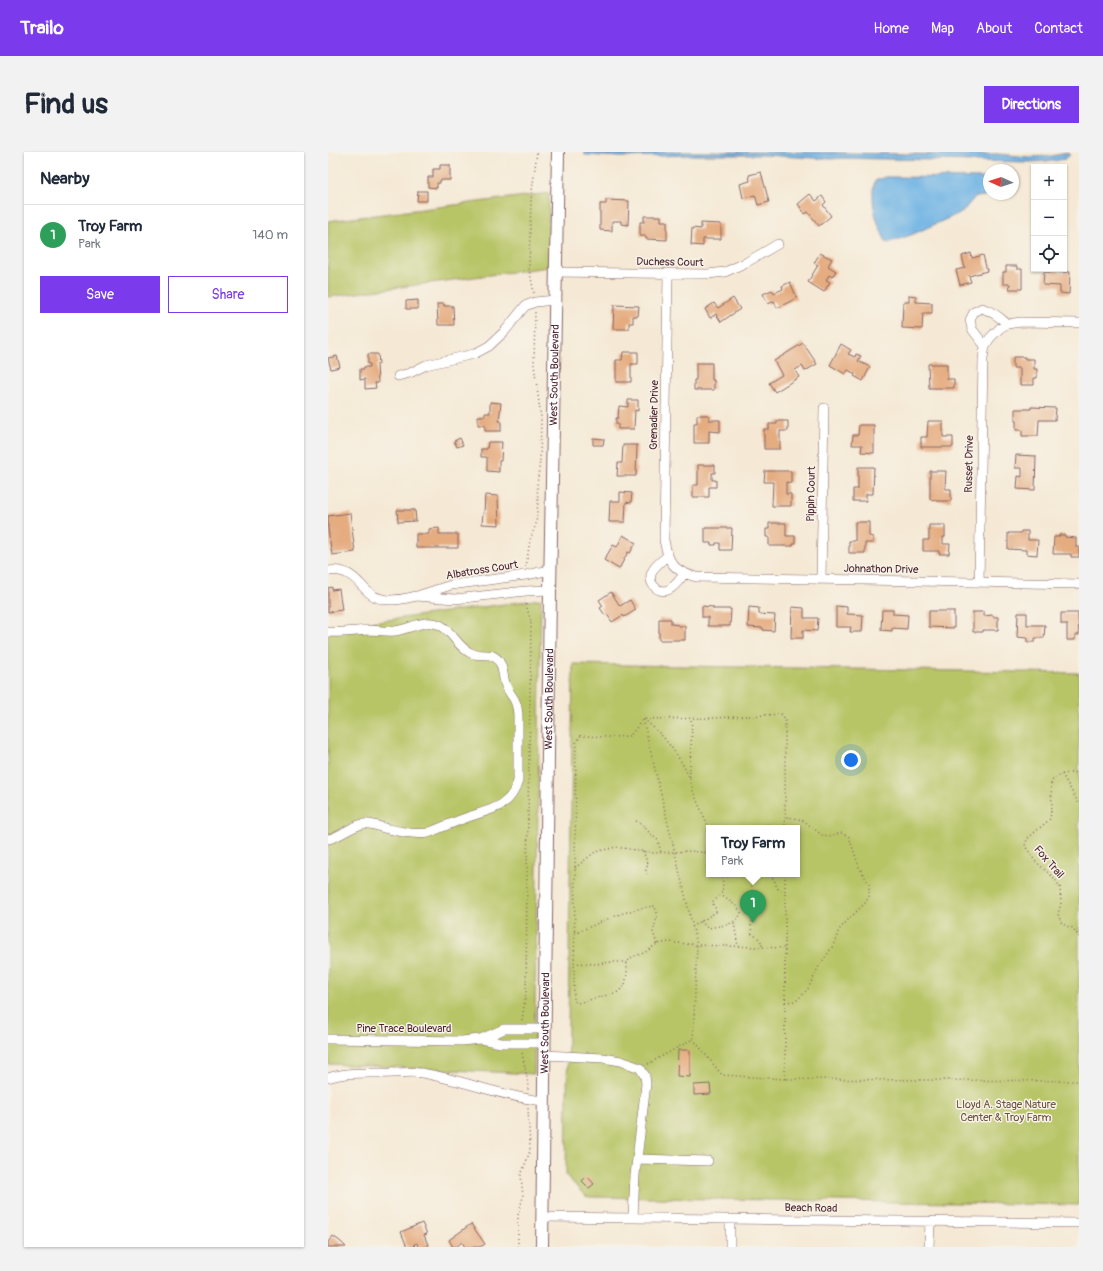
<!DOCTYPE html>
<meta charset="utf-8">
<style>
body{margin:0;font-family:Pangolin,sans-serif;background:#f2f2f3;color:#1f2937}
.controls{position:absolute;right:12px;top:12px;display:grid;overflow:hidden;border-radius:0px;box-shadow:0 1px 3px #0004}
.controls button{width:36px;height:36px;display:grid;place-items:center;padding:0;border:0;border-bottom:1px solid #e0e1e3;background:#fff;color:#1f2937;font:20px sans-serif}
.compass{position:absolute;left:655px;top:12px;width:36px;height:36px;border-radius:50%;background:#fff;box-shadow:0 1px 3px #0004;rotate:273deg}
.you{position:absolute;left:523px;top:608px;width:14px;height:14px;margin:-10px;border:3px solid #fff;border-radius:50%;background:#1a73e8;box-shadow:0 0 0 6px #1a73e833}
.badge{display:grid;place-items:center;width:26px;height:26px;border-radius:50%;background:#7c3aed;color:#fff;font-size:13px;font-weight:700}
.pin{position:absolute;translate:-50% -33px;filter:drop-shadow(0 1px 2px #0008)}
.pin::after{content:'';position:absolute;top:21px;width:14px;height:12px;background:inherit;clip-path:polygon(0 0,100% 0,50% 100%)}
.popup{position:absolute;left:378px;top:673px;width:94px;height:52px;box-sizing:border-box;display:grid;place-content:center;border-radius:0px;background:#fff;filter:drop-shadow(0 1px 3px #0005);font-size:13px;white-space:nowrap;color:#747a83}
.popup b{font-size:15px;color:#1f2937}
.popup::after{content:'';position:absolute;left:50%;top:100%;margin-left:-8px;border:8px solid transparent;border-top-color:#fff}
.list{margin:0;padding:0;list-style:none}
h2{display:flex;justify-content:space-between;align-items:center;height:52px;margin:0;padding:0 16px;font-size:17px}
h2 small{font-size:13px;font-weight:400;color:#747a83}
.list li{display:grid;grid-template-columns:26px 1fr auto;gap:12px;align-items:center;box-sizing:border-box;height:60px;padding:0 16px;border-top:1px solid #e0e1e3}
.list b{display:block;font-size:15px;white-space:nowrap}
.list p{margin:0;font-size:13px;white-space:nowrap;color:#747a83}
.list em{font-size:13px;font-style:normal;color:#747a83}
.actions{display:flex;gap:8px;padding:12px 16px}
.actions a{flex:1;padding:9px 0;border:1px solid #7c3aed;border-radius:0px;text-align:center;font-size:14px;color:#7c3aed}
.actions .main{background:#7c3aed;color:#fff}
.icon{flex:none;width:22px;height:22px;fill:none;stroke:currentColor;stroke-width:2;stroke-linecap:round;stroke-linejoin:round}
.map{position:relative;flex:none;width:751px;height:1095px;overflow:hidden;border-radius:0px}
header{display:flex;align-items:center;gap:24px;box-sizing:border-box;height:56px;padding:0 20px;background:#7c3aed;color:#fff}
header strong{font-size:19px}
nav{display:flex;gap:22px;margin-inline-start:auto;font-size:14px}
.intro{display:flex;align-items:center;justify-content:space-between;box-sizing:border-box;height:96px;padding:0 24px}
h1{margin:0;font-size:28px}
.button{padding:10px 18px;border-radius:0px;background:#7c3aed;color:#fff;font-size:14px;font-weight:700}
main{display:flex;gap:24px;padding:0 24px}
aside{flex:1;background:#fff;border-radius:0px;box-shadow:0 1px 3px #0004}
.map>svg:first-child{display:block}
.green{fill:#b8c566;stroke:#817248;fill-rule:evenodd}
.water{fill:#6eb3e4;stroke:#5c6988}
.building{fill:#e5ac80}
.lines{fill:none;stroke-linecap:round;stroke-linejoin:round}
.minor-casing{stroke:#866666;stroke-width:10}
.major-casing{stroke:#866666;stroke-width:14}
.path{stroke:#866666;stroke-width:1.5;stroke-dasharray:1 3;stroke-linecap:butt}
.minor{stroke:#fff;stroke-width:9}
.major{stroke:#fff;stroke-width:12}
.labels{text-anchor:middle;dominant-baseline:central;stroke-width:3;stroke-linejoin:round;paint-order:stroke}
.street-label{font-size:11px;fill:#4a1f2b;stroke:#f7f3e8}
.park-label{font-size:11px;fill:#6b513d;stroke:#f7f3e8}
</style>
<header>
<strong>Trailo</strong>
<nav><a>Home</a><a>Map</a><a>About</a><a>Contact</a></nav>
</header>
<div class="intro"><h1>Find us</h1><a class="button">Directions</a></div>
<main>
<aside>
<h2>Nearby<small></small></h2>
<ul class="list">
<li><span class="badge" style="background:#2e9e5b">1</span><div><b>Troy Farm</b><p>Park</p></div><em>140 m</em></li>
</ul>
<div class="actions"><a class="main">Save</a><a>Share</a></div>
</aside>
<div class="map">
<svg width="751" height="1095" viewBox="0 0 751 1095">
<rect width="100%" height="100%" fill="#f7f3e8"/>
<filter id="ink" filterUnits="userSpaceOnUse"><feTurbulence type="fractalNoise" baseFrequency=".025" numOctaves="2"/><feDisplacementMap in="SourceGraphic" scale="8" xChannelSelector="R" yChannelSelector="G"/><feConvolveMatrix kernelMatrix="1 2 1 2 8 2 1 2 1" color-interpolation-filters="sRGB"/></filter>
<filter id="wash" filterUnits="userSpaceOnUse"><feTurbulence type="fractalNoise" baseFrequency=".012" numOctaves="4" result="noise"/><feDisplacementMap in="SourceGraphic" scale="16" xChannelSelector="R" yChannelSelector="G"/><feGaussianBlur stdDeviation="0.9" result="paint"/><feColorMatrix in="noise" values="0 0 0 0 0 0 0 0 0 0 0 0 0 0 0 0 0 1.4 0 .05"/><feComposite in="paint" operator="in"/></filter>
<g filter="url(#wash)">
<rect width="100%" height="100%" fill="#f5e9d5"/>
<path class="green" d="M221 41 220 115 0 145V69Z
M213 447 206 922 0 912V476Z
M245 512 751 521V1053L262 1045 257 1044 238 1023ZM381 676H469V722H381Z"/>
<path class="water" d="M256 0H456L637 3 669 2 701 5 724 4 739 1 742 3 737 7 725 9 701 10 512 6 504 7 435 3H365L293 5 260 3H257Z
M557 25 661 26V38L657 44 647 45 634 60 583 83 559 91C549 74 541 47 547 29Z"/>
<g id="blocks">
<path class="building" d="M112 13H122V28H112V31H109V36L100 35V25H105V17H112Z
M433 20 441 50 430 53 427 43 415 46 412 32 422 29 421 23Z
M90 39H99V49H89Z
M482 42 488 49 494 44 498 50 495 53 503 64 491 74 480 60 477 62 470 52Z
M278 48 301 49 300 73 293 72V69H284V79L272 78V52H278Z
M316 64H333V69H339V88L318 87V84H312V70H316Z
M373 71 393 72V87H375V94L363 93 364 76 373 77Z
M492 101 504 107 500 114 508 119 504 125 501 123 498 128 502 130 496 140 480 130 490 113 486 111Z
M643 101 644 106 655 103 659 119 641 124 643 130 632 133 628 118 637 116 634 104Z
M678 114H689V117H694V137H681L682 132H675V120H678Z
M725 117H731V120H742L741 142 732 141V134L715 133 716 120H725Z
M462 130 469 146 449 156 446 149 440 152 435 142 444 138 446 141 455 137 454 134Z
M581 143 588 144V150L604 151V161H595L594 177 574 176 575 150H581Z
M405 146 412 157 393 170 388 162 382 166 377 157 386 151 390 156Z
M90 148V157H78V149Z
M109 152H116V154H125L126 173H110Z
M286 153 311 154 310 164H305V171H301V177H285Z
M475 191 489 212 477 219 474 214 467 218 471 225 447 240 441 231 454 223 446 209Z
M513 192 523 198 520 202 527 205 528 202 533 204 530 209 542 215 535 229 526 224 527 222 520 218 517 222 502 213Z
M295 200H310V212H303V230H288V208H294Z
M40 202H50L51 212H49L50 231H47L48 236 37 237V227L32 228V217H36V215H42V212H40Z
M9 204 12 215 3 217 0 206Z
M685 205H697V207H706V217H709V226H706V233H692V216H685Z
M368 211H384V228H386V238H366V228H368Z
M600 212H619V227H626V236H601Z
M300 248H310V259L307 258 306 277H290V272H288V266H290L291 254 300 255Z
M162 250 173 251 171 269H173V279H157V273H150V264H157V261H162Z
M703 255 728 256 727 268H711L710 284H694V278H688V269H687V257H703Z
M369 263H381V268H392V280L381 279V291H366V271H369Z
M449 269H460V279H452V297H436V277H441V272H449Z
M600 269H615V285H625V295H593V285H599Z
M531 273H546V301L533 300 534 293H524L525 283H530Z
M132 286 135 293 129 295 126 289Z
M265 286 276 287 275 293H265Z
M160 290H174L173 309H171V320L159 319V305H153V297H159Z
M295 293H309L308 324H289L290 311H294Z
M688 303 708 304 707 338 689 337 690 324 694 325V316H687Z
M370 313H387V321H384V328H388V335H381V345H365V333H370Z
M530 315H546L545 342H538V349H525V337H530Z
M437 319H463V331L458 330V342H463V354H444L445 330H436Z
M602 319H618L617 337H623V349H608V348L602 347Z
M292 340 304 341 303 351 298 350 297 370H281L282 349H292Z
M157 343 170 344 171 373 154 372 155 361H156Z
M69 358H87L88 369 70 370Z
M22 361 27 400 4 403 0 376V364Z
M527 370H541V384L545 385V391H537V401H521V389H527Z
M441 371H458V384H467V392H465V394H441V385H438V377H441Z
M601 373H617V385H615V392H622L621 402H611V399H595V388H601Z
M111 376V382H130V396H88V382H101V377Z
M377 376H404L403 398H392V391H388V393H383V391H377Z
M693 379H700V388H710L709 403 698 402V398L680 397V381H693Z
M295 383 308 391 302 401 300 400 291 417 276 408 285 393 289 395Z
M731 383H737V385L748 386V395H751V405H743V402H725L726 385H731Z
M4 435V438L11 437 14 458 0 460V436Z
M283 440 292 454 302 448 308 458 296 465 295 463 284 470 279 462 277 463 272 456 275 454 271 448Z
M374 454 385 455V457H403L402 474H380V465H374Z
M508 454 519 455V462L535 463 534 480H522L523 475H508Z
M421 455 431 456V462L447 463 446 479 435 478V476L420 475Z
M464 455 476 456V466H490L489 479 475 478V486H463Z
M554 458H565V462L580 463 579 477 564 476V479L553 478Z
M601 459H626V476L601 475Z
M645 460H656V464L665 463V465H670V478H655V480H645Z
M690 461H699V473H717L716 486H707V490H699V486L689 485Z
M733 461H750L751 483H747V488H739V472H733Z
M331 467H343V472L351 473V474H357V488H331Z
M350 898H362V925L349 924Z
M382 932 383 942 366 943V933Z
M259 1024 266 1032 261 1036 254 1029Z
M94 1071 99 1082 96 1083 101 1095H90L89 1091 86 1092 87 1095H79L73 1080Z
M143 1072 157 1092 152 1095H137L134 1090 128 1095H125L121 1088Z
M5 1084 13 1090 18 1095H0V1090Z"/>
</g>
</g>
<g filter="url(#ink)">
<use href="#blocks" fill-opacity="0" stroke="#866666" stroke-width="1"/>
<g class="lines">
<g class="minor-casing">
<path id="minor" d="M227 120 380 122 397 120 419 110 450 92
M340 122 336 388C340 410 345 419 368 425L751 432
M657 194 644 177 642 168 646 160 654 156C665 160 671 164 679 172
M70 224 82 221 98 213 146 202 161 194 177 179 197 154 207 150 227 148
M339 404C334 409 327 413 324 420 319 430 329 442 340 438 347 435 352 427 356 422
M0 419C31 415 32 443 54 447 65 450 78 446 89 444
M493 428 496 256
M651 431 655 207 657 194 662 186 672 176 679 172 693 170 751 171
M222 438 198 439 127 447 89 444 123 433 198 423 222 418
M0 480C13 481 26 479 40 478 49 478 58 480 67 479 82 477 98 466 112 473 124 479 129 494 141 500 148 505 157 501 165 504 176 509 174 524 178 534 180 539 183 542 186 547 189 553 190 558 190 565V629C183 654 165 657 143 664 129 669 114 675 100 681 85 683 71 679 56 676 50 674 42 671 35 672 22 674 13 685 0 687
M0 887 134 889 152 887 173 891H217
M153 887 176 877H217
M217 903 275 906 293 909 312 916 317 924 318 932 307 1023 305 1065
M0 926C18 920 36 921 54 921 68 922 81 919 94 921 135 928 175 945 216 949
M309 1007 380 1009
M215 1065 751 1071
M402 1095V1067
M601 1095 602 1070"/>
</g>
<g class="major-casing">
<g id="major">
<path id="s1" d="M214 1095 222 438 230 0"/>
</g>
</g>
<path class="path" d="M206 141 201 116 203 47 209 0
M198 415 202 388 208 372 210 350 209 333 212 309 213 266 206 213 207 159
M751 620C739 622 731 620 723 630L724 654 722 667 699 687 697 694 707 709 726 726 732 735 733 751 730 762 733 770 738 774 745 776 751 785
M734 622 751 652
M362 625C361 606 365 587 363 567
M308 669C317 673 321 683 330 688L333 701
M381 676C376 664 370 652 365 639 364 635 363 631 362 627 353 606 334 580 315 567L302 584 283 585 252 584 248 591 246 849 250 851 290 840 297 833 299 822V810L304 805 316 801 329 792 341 790 369 793 457 796
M315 699 320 712 318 718 319 722
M247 716 267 700 288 695 326 701 363 699 381 701
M424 722 423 730 427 756 423 774 424 782C429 785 434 788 434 795
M433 722C436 723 441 723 443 725 451 730 444 738 457 739
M457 722V927
M373 769 378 775 381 776C393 773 408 774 413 761 408 752 401 749 393 743
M406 771 410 794
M364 775 388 760 387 755 384 751 386 748C397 743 395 733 394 722
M246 780H250C275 769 299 757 327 754L329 765 325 780 329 792
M246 811 268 812 283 810H299
M457 850 468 849 480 837 491 814 505 794 511 778 519 769 537 751 541 745V732L531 715 521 685 513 681 502 684 494 683 476 669 466 666 458 665
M194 868 198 841 199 722 202 546 203 470 197 449
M365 887 394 923 457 927 751 929
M194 901C196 913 200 925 200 938
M320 912 365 887 369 793 315 567 387 566 453 562 457 567V676
M190 1095V1063L195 1045 193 1023 201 1002 202 996 200 956"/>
<use href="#minor" class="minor"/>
<use href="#major" class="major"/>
</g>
</g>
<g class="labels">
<g class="street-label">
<text transform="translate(342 110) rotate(1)">Duchess Court</text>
<text stroke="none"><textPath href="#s1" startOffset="872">West South Boulevard</textPath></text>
<text transform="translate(326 263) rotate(-89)">Grenadier Drive</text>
<text transform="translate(641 312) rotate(-89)">Russet Drive</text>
<text transform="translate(483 342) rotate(-89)">Pippin Court</text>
<text transform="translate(553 417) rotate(1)">Johnathon Drive</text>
<text transform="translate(154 418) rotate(-9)">Albatross Court</text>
<text stroke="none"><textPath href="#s1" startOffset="548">West South Boulevard</textPath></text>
<text transform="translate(721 710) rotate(49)">Fox Trail</text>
<text stroke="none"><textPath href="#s1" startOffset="224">West South Boulevard</textPath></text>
<text x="76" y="876">Pine Trace Boulevard</text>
<text transform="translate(483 1056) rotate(1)">Beach Road</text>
</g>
<g class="park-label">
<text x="678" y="952">Lloyd A. Stage Nature<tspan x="678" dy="13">Center &amp; Troy Farm</tspan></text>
</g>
</g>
</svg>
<div class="controls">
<button>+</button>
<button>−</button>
<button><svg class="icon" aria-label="locate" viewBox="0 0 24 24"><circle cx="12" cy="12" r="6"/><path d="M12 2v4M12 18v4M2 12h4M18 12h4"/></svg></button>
</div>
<svg class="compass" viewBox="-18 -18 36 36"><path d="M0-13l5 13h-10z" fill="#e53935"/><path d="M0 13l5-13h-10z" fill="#747a83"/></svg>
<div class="you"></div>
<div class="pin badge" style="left:425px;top:771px;background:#2e9e5b">1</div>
<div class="popup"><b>Troy Farm</b>Park</div>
</div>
</main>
